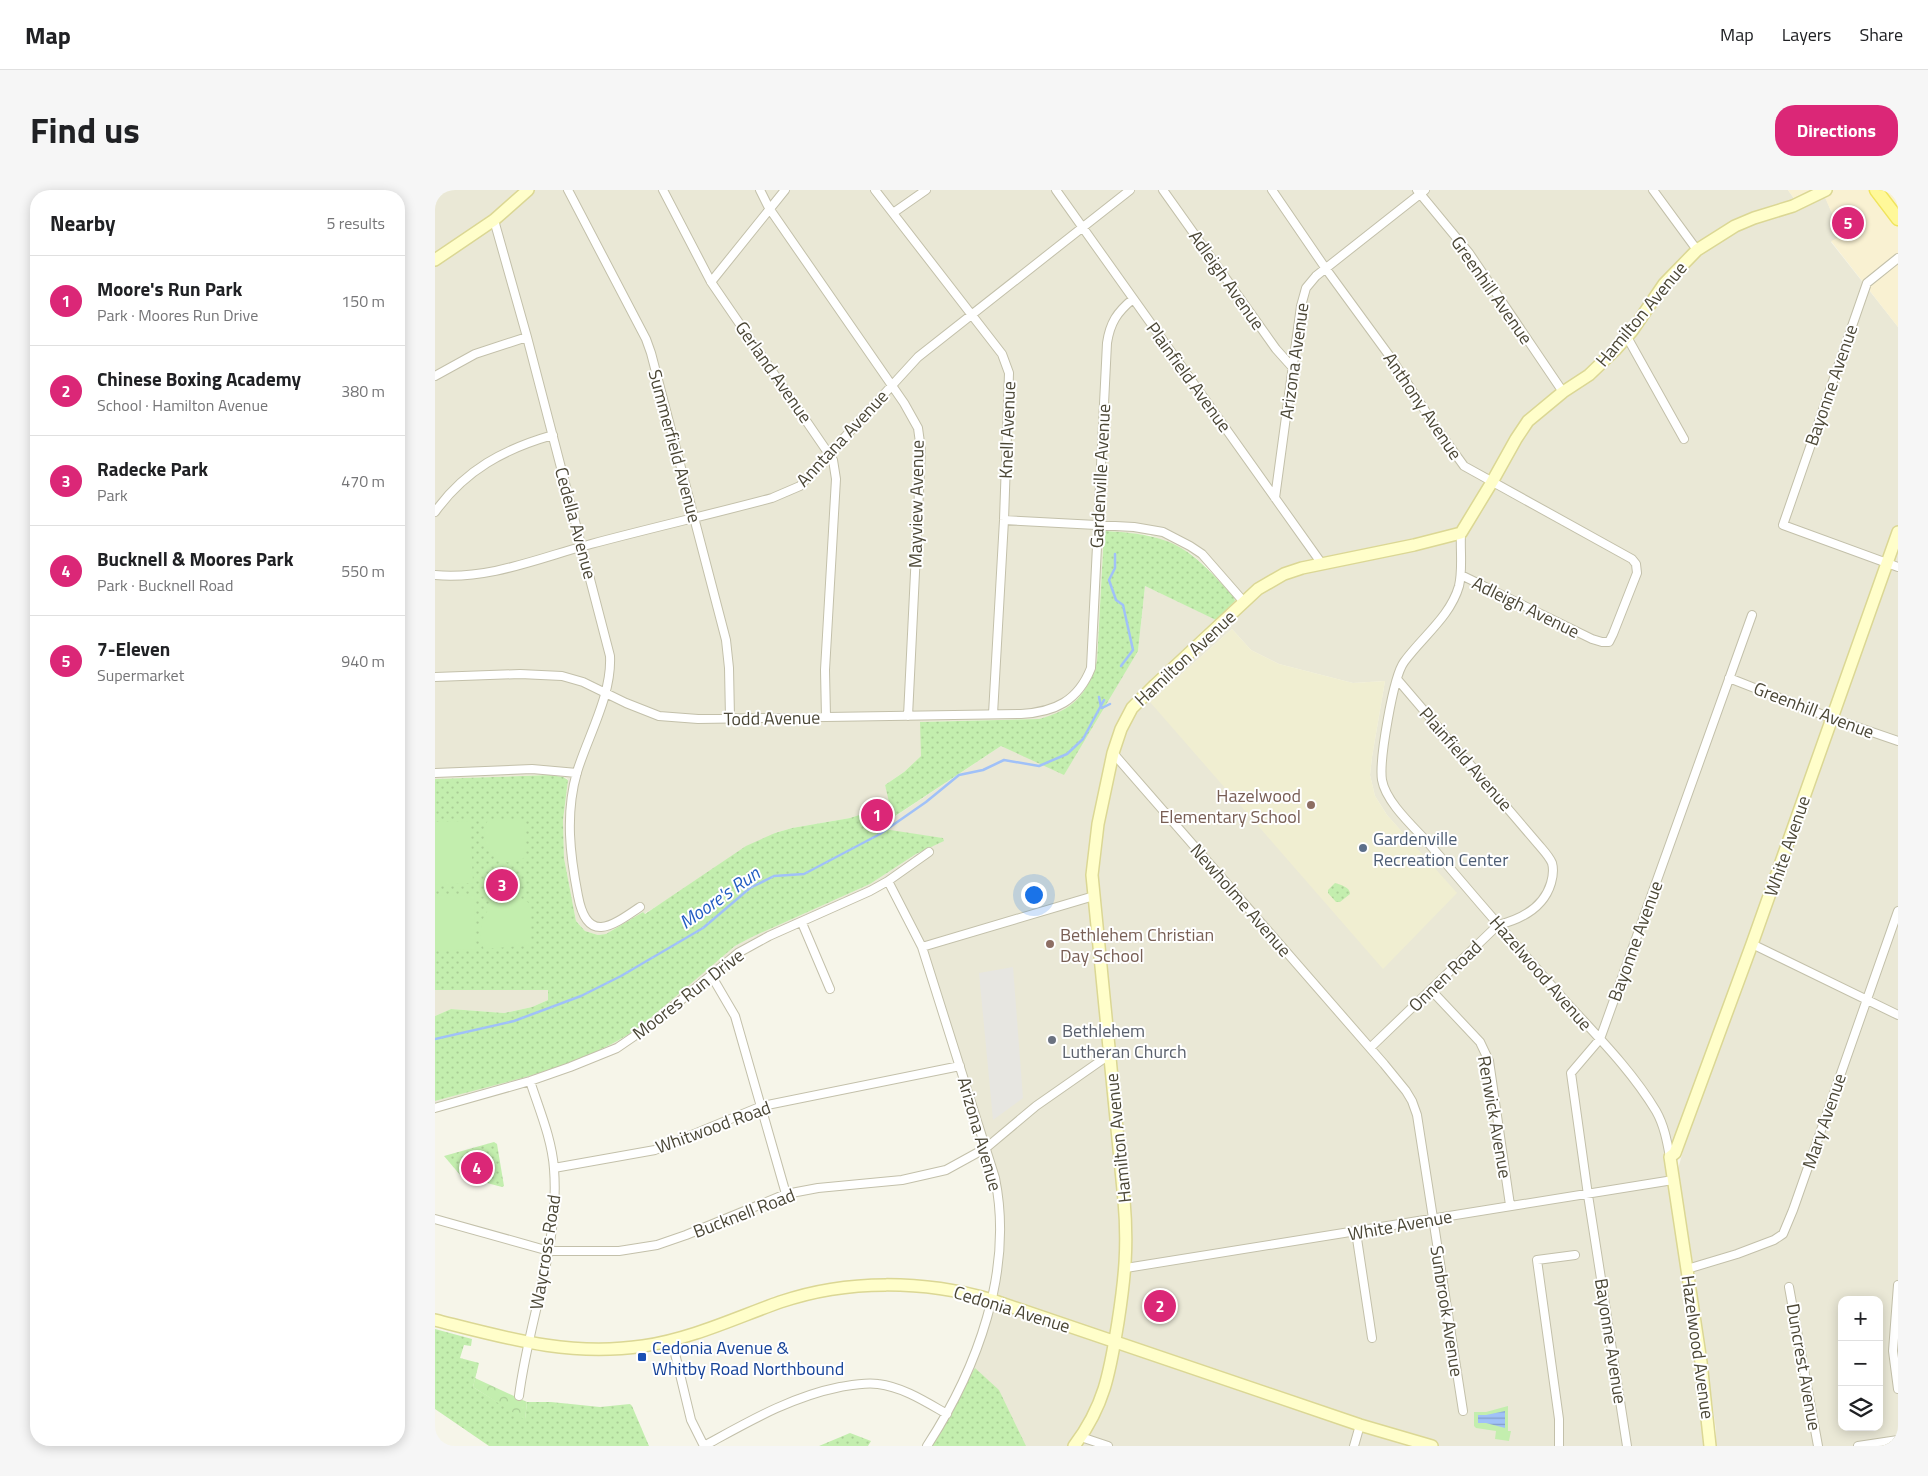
<!DOCTYPE html>
<meta charset="utf-8">
<style>
body{margin:0;font-family:"Titillium Web",sans-serif;background:#f6f6f6;color:#202124}
.controls{position:absolute;right:15px;bottom:15px;display:grid;overflow:hidden;border-radius:10px;box-shadow:0 2px 12px #0003}
.controls button{width:45px;height:45px;display:grid;place-items:center;padding:0;border:0;border-bottom:1px solid #e0e0e0;background:#fff;color:#202124;font:25px sans-serif}
.you{position:absolute;left:598px;top:704px;width:18px;height:18px;margin:-12px;border:4px solid #fff;border-radius:50%;background:#1a73e8;box-shadow:0 0 0 8px #1a73e833}
.badge{display:grid;place-items:center;width:32px;height:32px;border-radius:50%;background:#db2777;color:#fff;font-size:16px;font-weight:700}
.pin{position:absolute;translate:-50% -50%;border:2px solid #fff;box-shadow:0 1px 5px #0006}
.list{margin:0;padding:0;list-style:none}
h2{display:flex;justify-content:space-between;align-items:center;height:65px;margin:0;padding:0 20px;font-size:21px}
h2 small{font-size:16px;font-weight:400;color:#757577}
.list li{display:grid;grid-template-columns:32px 1fr auto;gap:15px;align-items:center;box-sizing:border-box;height:90px;padding:0 20px;border-top:1px solid #e0e0e0}
.list b{display:block;font-size:19px;white-space:nowrap}
.list p{margin:0;font-size:16px;white-space:nowrap;color:#757577}
.list em{font-size:16px;font-style:normal;color:#757577}
.icon{flex:none;width:28px;height:28px;fill:none;stroke:currentColor;stroke-width:2;stroke-linecap:round;stroke-linejoin:round}
.map{position:relative;flex:none;width:1463px;height:1256px;overflow:hidden;border-radius:20px}
header{display:flex;align-items:center;gap:30px;box-sizing:border-box;height:70px;padding:0 25px;background:#fff;border-bottom:1px solid #e0e0e0}
header strong{font-size:24px}
nav{display:flex;gap:28px;margin-inline-start:auto;font-size:18px}
.intro{display:flex;align-items:center;justify-content:space-between;box-sizing:border-box;height:120px;padding:0 30px}
h1{margin:0;font-size:35px}
.button{padding:12px 22px;border-radius:20px;background:#db2777;color:#fff;font-size:18px;font-weight:700}
main{display:flex;gap:30px;padding:0 30px}
aside{flex:1;background:#fff;border-radius:20px;box-shadow:0 2px 12px #0003}
.map>svg:first-child{display:block}
.residential{fill:#eae8d6;fill-rule:evenodd}
.commercial{fill:#f9f1d2}
.education{fill:#f0eed1}
.grass{fill:url(#grass-dots)}
.forest{fill:url(#forest-crowns)}
.garden{fill:#c3eeae}
.parking{fill:#e7e6e1}
.water{fill:url(#water-rules)}
.lines{fill:none;stroke-linecap:round;stroke-linejoin:round}
.stream{stroke:#a0c1f8;stroke-width:2.5}
.street-casing{stroke:#c3c0aa;stroke-width:10}
.secondary-casing{stroke:#dbd794;stroke-width:14}
.primary-casing{stroke:#f0e45c;stroke-width:15}
.street{stroke:#fff;stroke-width:8}
.secondary{stroke:#fffeca;stroke-width:11}
.primary{stroke:#fff899;stroke-width:12}
.education-dot{fill:#8d6e63;stroke:#fff;stroke-width:2}
.service-dot{fill:#5c6f8a;stroke:#fff;stroke-width:2}
.worship-dot{fill:#6b7280;stroke:#fff;stroke-width:2}
.transit-dot{fill:#1a4fb4;stroke:#fff;stroke-width:2}
.labels{text-anchor:middle;dominant-baseline:central;stroke-width:4;stroke-linejoin:round;paint-order:stroke}
.street-label{font-size:18px;fill:#4b4736;stroke:#fff}
.education-label{font-size:18px;fill:#785e54;stroke:#fff;text-anchor:end}
.service-label{font-size:18px;fill:#4e5e75;stroke:#fff;text-anchor:start}
.worship-label{font-size:18px;fill:#5b616d;stroke:#fff;text-anchor:start}
.transit-label{font-size:18px;fill:#164399;stroke:#fff;text-anchor:start}
.water-label{font-size:19px;font-style:italic;fill:#235dc3;stroke:#fff}
</style>
<header>
<strong>Map</strong>
<nav><a>Map</a><a>Layers</a><a>Share</a></nav>
</header>
<div class="intro"><h1>Find us</h1><a class="button">Directions</a></div>
<main>
<aside>
<h2>Nearby<small>5 results</small></h2>
<ul class="list">
<li><span class="badge">1</span><div><b>Moore's Run Park</b><p>Park · Moores Run Drive</p></div><em>150 m</em></li>
<li><span class="badge">2</span><div><b>Chinese Boxing Academy</b><p>School · Hamilton Avenue</p></div><em>380 m</em></li>
<li><span class="badge">3</span><div><b>Radecke Park</b><p>Park</p></div><em>470 m</em></li>
<li><span class="badge">4</span><div><b>Bucknell &amp; Moores Park</b><p>Park · Bucknell Road</p></div><em>550 m</em></li>
<li><span class="badge">5</span><div><b>7-Eleven</b><p>Supermarket</p></div><em>940 m</em></li>
</ul>
</aside>
<div class="map">
<svg width="1463" height="1256" viewBox="0 0 1463 1256">
<defs>
<pattern id="grass-dots" width="8" height="8" patternUnits="userSpaceOnUse" patternTransform="scale(1.25)"><rect width="8" height="8" fill="#c3eeae"/><path d="M2 2h.1M6 6h.1" fill="none" stroke="#a9cd96" stroke-width="1.8" stroke-linecap="round"/></pattern>
<pattern id="forest-crowns" width="20" height="18" patternUnits="userSpaceOnUse" patternTransform="scale(1.25)"><rect width="20" height="18" fill="#c3eeae"/><path d="M2 6a3 3 0 1 1 6 0M12 15a3 3 0 1 1 6 0" fill="none" stroke="#a9cd96"/></pattern>
<pattern id="water-rules" width="6" height="5" patternUnits="userSpaceOnUse" patternTransform="scale(1.25)"><rect width="6" height="5" fill="#a0c1f8"/><path d="M0 2.5h6" fill="none" stroke="#849fca"/></pattern>
</defs>
<rect width="100%" height="100%" fill="#f6f5e9"/>
<path class="residential" d="M0 0H1353L1362 13 1388 2 1407 47 1396 52 1463 137V342L1240 963 1275 1256H492L533 1180 561 1082 563 1003 487 757 453 691 317 755 217 834 161 867 0 918V911L111 880 162 862 190 847 300 756 317 747 435 694 481 664 508 651V648L441 639 566 556 672 511 703 461 710 396 780 429 800 411 799 407 773 378 755 363 715 345 671 341 669 344 662 471 656 491 639 513 620 525 604 529 486 532V566L469 582 450 595 455 612 430 623 415 628 357 638 340 643 209 724 208 722 171 744 163 745 150 741 141 731 129 668 128 630 133 589 128 587 115 585 0 589ZM797 439 816 460 844 474 918 493 950 491 937 567 935 585 940 606 952 625 1021 703 715 512Z
M1463 358V1256H1281V1240L1260 1086 1243 979 1252 947ZM1407 1110H1444V1237H1407Z
M0 800H113V810L97 817 69 823 16 819 0 826Z"/>
<path class="commercial" d="M1353 0H1463V137L1396 51 1407 46 1388 3 1362 13Z"/>
<path class="education" d="M797 439 816 460 844 474 918 493 950 491 937 567 935 585 940 606 952 625 1022 703 948 779 715 512Z"/>
<path class="grass" d="M671 341C740 345 754 357 799 407L800 411 781 430 710 396 703 461 629 585 566 556 442 638 508 648 509 651 481 664 435 694 317 747 300 756 206 836C148 878 68 892 0 911V826L16 819 69 823 97 817 113 810V800H0V589L115 585 128 587 133 590 128 630 129 668 141 731 150 741 163 745 171 744 208 722 210 724 311 656 340 643 357 638 415 628 430 623 454 612 450 595 469 582 486 566 485 532 604 529C638 520 652 505 662 471L669 343Z
M900 693C906 695 915 697 915 704L905 712H901L893 703V700Z
M59 952 62 954 69 996 67 997 26 986 9 966Z
M0 1139 37 1149 36 1156 29 1155 25 1168 44 1173 38 1197 90 1229 92 1212H116L165 1217 195 1214 197 1216 214 1256H54L0 1219Z
M540 1178 564 1200 591 1256H493Z
M415 1243 436 1251 433 1256H384Z"/>
<path class="forest" d="M40 1188 92 1212 90 1230 38 1197Z"/>
<path class="garden" d="M53 630H89L91 666C69 686 38 655 53 630Z
M35 631 38 693 0 695V632Z
M39 705 41 759 0 761V706Z
M73 709 89 710 94 713V755L49 759C43 747 45 728 55 718 59 713 67 711 73 709Z
M1073 1216V1241H1076L1074 1251 1060 1249 1061 1241 1041 1238 1039 1236V1222H1051Z"/>
<path class="parking" d="M578 777 588 908 558 930 544 783Z"/>
<path class="water" d="M1070 1221V1238L1051 1233H1043V1225H1051Z"/>
<g class="lines">
<path class="stream" d="M680 364V378L674 390 681 410 688 415 698 460 686 476
M664 507 666 517
M667 518 675 514
M0 849 79 831 146 806 186 786 268 738 315 698 339 686 369 684 445 644 491 612 524 585 548 580 569 570 604 576 632 564 648 549 669 510"/>
<g class="street-casing">
<path id="street" d="M133 0 211 149 216 163 291 450 294 478 295 528
M228 0 276 92 398 270 401 289 390 480 391 527
M325 0 334 18 469 213 483 238 486 260 473 526
M440 0 567 164 574 183 569 330 558 524
M621 0 887 374
M728 0 841 159 858 178
M837 0 891 79 956 168 1000 236 1029 276 1197 369 1201 374 1202 383 1178 444 1174 452H1167L1157 449 1026 385
M982 0 1034 63 1128 202
M1218 0 1262 60
M458 23 491 0
M59 30 92 147 175 466C177 505 153 546 142 582 130 624 135 665 143 706 152 754 176 737 205 717
M1463 68 1432 93 1348 335 1463 377
M276 92 350 0
M1192 147 1249 249
M0 186 40 164 92 147
M840 308 866 116 871 98 881 86 990 0
M0 322C30 280 69 259 118 245
M569 330 699 337 728 342 755 356 767 364 809 412
M1026 343C1025 361 1028 379 1024 396 1015 427 987 447 969 472 958 487 944 571 947 590 951 613 981 639 996 656 1041 709 1086 761 1132 813 1163 847 1197 881 1221 921 1229 935 1232 951 1235 967
M0 385C54 390 104 368 156 354 216 338 277 324 337 308L365 296 483 167 695 0
M0 487 85 484 127 486 148 492 191 513 224 526 263 529 586 524C620 522 643 511 656 478L672 153C675 133 682 122 698 109
M1294 488 1396 528 1463 551
M678 563 949 874 971 901 977 911 982 925 1028 1221
M0 583 97 579 142 583
M453 691 487 757 560 988C579 1081 542 1179 492 1256
M367 733 395 799
M1317 754 1463 825
M487 757 659 706
M276 785 300 826 351 1004
M996 800 1045 852 1054 871 1075 1015
M935 858 1063 735C1087 729 1109 717 1116 693 1118 686 1119 680 1117 673 1114 666 1108 660 1103 654L962 489
M0 918 95 891 135 877 182 858 217 834 303 763 334 746 435 701 453 691 494 662
M119 978 220 960 327 916 525 876
M0 1029 114 1061H184L222 1055 251 1045 351 1004 383 998 467 990 511 980 551 958 601 916 674 865
M921 1042 937 1148
M691 1078 1238 990
M1252 1079 1302 1064 1339 1050 1348 1044 1358 1020 1463 721
M1463 1095 1458 1161 1463 1199
M1354 1097 1383 1256
M237 1151 256 1230 269 1256
M84 1206C93 1132 125 1055 119 979 117 949 104 919 95 891
M646 1247 673 1256
M269 1256C313 1232 355 1207 405 1197 417 1195 430 1192 443 1194 468 1197 491 1212 512 1224
M919 1256 925 1235
M1124 1256V1229L1102 1070 1140 1065
M1192 1256 1153 1005 1136 883 1165 849 1317 425
M1423 1256 1463 1250"/>
</g>
<g class="secondary-casing">
<path id="secondary" d="M0 70 59 30 93 0
M0 1130C71 1148 134 1167 208 1156 256 1149 300 1128 345 1112 412 1089 489 1090 557 1110L925 1235 997 1256
M639 1256C670 1215 675 1181 683 1132 690 1087 693 1055 689 1010L657 685 663 634 678 563 686 539 697 518 720 495 823 399 849 384 867 378 979 355 1026 343 1057 292 1081 249 1093 231 1128 202 1154 185 1180 160 1197 141 1229 94 1262 60 1300 36 1319 28 1358 16 1391 0
M1275 1256 1266 1172 1235 967 1240 963 1317 754 1463 342"/>
</g>
<g class="primary-casing">
<path id="primary" d="M1441 0 1463 29"/>
</g>
<use href="#street" class="street"/>
<use href="#secondary" class="secondary"/>
<use href="#primary" class="primary"/>
</g>
<g class="education-dot">
<circle cx="876" cy="615" r="5"/>
<circle cx="615" cy="754" r="5"/>
</g>
<circle class="service-dot" cx="928" cy="658" r="5"/>
<circle class="worship-dot" cx="617" cy="850" r="5"/>
<rect class="transit-dot" x="202" y="1162" width="10" height="10" rx="2.5"/>
<g class="labels">
<g class="street-label">
<text transform="translate(792 90) rotate(55)">Adleigh Avenue</text>
<text transform="translate(1057 100) rotate(55)">Greenhill Avenue</text>
<text transform="translate(1206 124) rotate(-50)">Hamilton Avenue</text>
<text transform="translate(859 171) rotate(-82)">Arizona Avenue</text>
<text transform="translate(339 182) rotate(55)">Gerland Avenue</text>
<text transform="translate(754 187) rotate(54)">Plainfield Avenue</text>
<text transform="translate(1396 195) rotate(-71)">Bayonne Avenue</text>
<text transform="translate(988 216) rotate(56)">Anthony Avenue</text>
<text transform="translate(572 240) rotate(-88)">Knell Avenue</text>
<text transform="translate(407 248) rotate(-47)">Anntana Avenue</text>
<text transform="translate(240 256) rotate(75)">Summerfield Avenue</text>
<text transform="translate(665 286) rotate(-87)">Gardenville Avenue</text>
<text transform="translate(481 314) rotate(-89)">Mayview Avenue</text>
<text transform="translate(141 333) rotate(75)">Cedella Avenue</text>
<text transform="translate(1091 417) rotate(26)">Adleigh Avenue</text>
<text transform="translate(750 468) rotate(-43)">Hamilton Avenue</text>
<text transform="translate(1379 520) rotate(21)">Greenhill Avenue</text>
<text transform="translate(337 528) rotate(-1)">Todd Avenue</text>
<text transform="translate(1031 569) rotate(49)">Plainfield Avenue</text>
<text transform="translate(1352 656) rotate(-71)">White Avenue</text>
<text transform="translate(806 710) rotate(49)">Newholme Avenue</text>
<text transform="translate(1200 751) rotate(-70)">Bayonne Avenue</text>
<text transform="translate(1106 783) rotate(49)">Hazelwood Avenue</text>
<text transform="translate(1010 786) rotate(-44)">Onnen Road</text>
<text transform="translate(253 804) rotate(-38)">Moores Run Drive</text>
<text transform="translate(1060 927) rotate(80)">Renwick Avenue</text>
<text transform="translate(1389 931) rotate(-71)">Mary Avenue</text>
<text transform="translate(278 937) rotate(-20)">Whitwood Road</text>
<text transform="translate(545 944) rotate(74)">Arizona Avenue</text>
<text transform="translate(683 948) rotate(-96)">Hamilton Avenue</text>
<text transform="translate(309 1023) rotate(-21)">Bucknell Road</text>
<text transform="translate(965 1035) rotate(-10)">White Avenue</text>
<text transform="translate(110 1062) rotate(-81)">Waycross Road</text>
<text transform="translate(577 1119) rotate(17)">Cedonia Avenue</text>
<text transform="translate(1012 1121) rotate(81)">Sunbrook Avenue</text>
<text transform="translate(1176 1151) rotate(81)">Bayonne Avenue</text>
<text transform="translate(1263 1157) rotate(82)">Hazelwood Avenue</text>
<text transform="translate(1369 1177) rotate(80)">Duncrest Avenue</text>
</g>
<g class="education-label">
<text x="866" y="605">Hazelwood<tspan x="866" dy="21">Elementary School</tspan></text>
<text x="625" y="744" text-anchor="start">Bethlehem Christian<tspan x="625" dy="21">Day School</tspan></text>
</g>
<g class="service-label">
<text x="938" y="648">Gardenville<tspan x="938" dy="21">Recreation Center</tspan></text>
</g>
<g class="worship-label">
<text x="627" y="840">Bethlehem<tspan x="627" dy="21">Lutheran Church</tspan></text>
</g>
<g class="transit-label">
<text x="217" y="1157">Cedonia Avenue &amp;<tspan x="217" dy="21">Whitby Road Northbound</tspan></text>
</g>
<g class="water-label">
<text transform="translate(284 707) rotate(-35)">Moore's Run</text>
</g>
</g>
</svg>
<div class="controls">
<button>+</button>
<button>−</button>
<button><svg class="icon" aria-label="layers" viewBox="0 0 24 24"><path d="M12 4l9 5-9 5-9-5zM3 14l9 5 9-5"/></svg></button>
</div>
<div class="you"></div>
<div class="pin badge" style="left:442px;top:625px">1</div>
<div class="pin badge" style="left:725px;top:1116px">2</div>
<div class="pin badge" style="left:67px;top:695px">3</div>
<div class="pin badge" style="left:42px;top:978px">4</div>
<div class="pin badge" style="left:1413px;top:33px">5</div>
</div>
</main>
